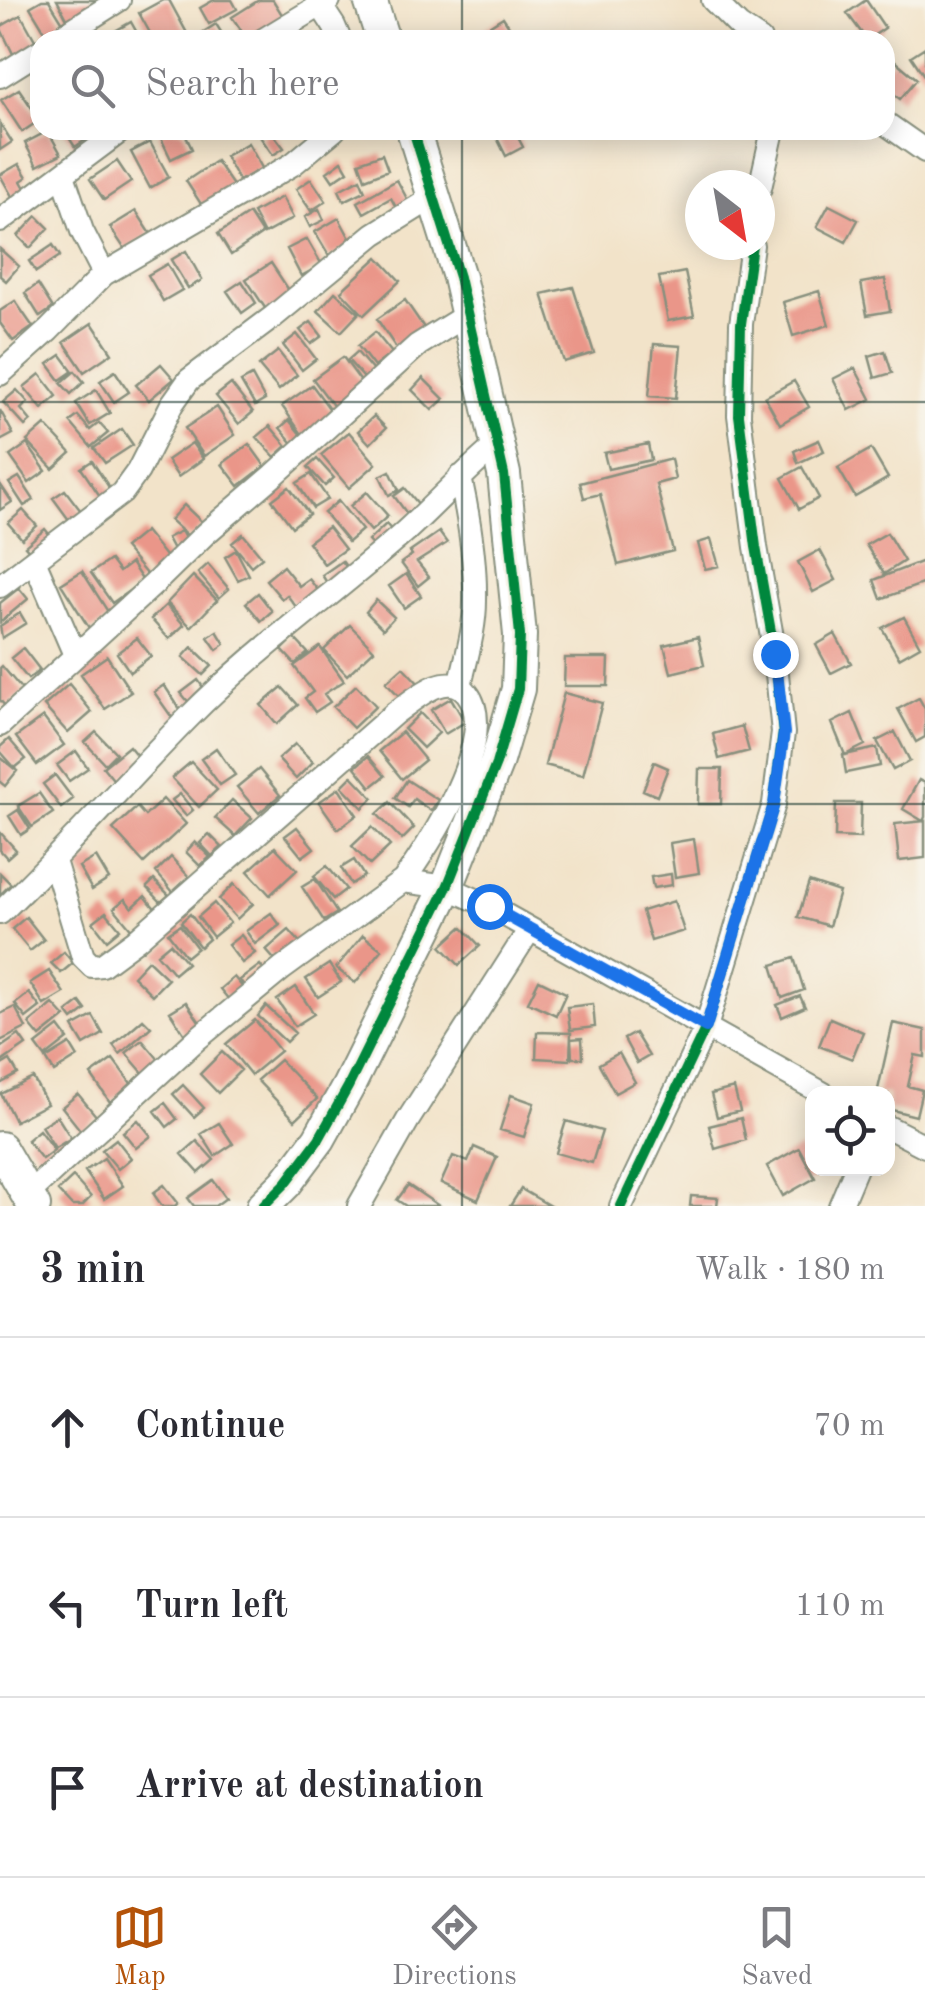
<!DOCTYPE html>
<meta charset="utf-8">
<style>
body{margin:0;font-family:"Old Standard TT",serif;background:#f7f7f7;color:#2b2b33}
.controls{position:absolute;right:30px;bottom:30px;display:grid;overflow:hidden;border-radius:20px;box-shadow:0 5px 25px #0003}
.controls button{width:90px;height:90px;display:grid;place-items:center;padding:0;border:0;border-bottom:2px solid #e1e1e2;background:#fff;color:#2b2b33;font:50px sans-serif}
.compass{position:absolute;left:685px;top:170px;width:90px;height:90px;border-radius:50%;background:#fff;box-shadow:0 5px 25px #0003;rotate:149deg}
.stop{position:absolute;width:30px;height:30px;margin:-22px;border:8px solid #1a73e8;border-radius:50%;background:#fff}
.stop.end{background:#1a73e8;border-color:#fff;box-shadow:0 2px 10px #0008}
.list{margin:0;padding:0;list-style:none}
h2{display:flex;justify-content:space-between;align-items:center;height:130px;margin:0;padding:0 40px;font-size:42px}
h2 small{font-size:32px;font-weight:400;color:#7c7c81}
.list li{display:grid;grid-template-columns:65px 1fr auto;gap:30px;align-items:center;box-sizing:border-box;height:180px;padding:0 40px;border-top:2px solid #e1e1e2}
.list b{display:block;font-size:38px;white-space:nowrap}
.list em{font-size:32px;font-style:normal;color:#7c7c81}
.icon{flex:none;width:55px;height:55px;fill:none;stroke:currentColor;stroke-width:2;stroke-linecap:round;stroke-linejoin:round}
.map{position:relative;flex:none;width:925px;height:1206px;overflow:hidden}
.search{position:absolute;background:#fff;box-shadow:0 5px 25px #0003;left:30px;right:30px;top:30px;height:110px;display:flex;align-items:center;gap:25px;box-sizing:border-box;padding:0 35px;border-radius:30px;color:#7c7c81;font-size:38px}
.sheet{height:670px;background:#fff}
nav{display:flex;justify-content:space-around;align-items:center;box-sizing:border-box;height:140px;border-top:2px solid #e1e1e2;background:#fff;font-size:28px;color:#7c7c81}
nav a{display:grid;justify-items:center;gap:5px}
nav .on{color:#b45309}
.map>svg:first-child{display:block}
.building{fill:#ea9689}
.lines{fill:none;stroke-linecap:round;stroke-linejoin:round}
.street-casing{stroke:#88907e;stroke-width:26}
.secondary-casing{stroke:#88907e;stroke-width:36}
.street{stroke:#fff;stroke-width:22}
.secondary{stroke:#fff;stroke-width:32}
.cycleway-casing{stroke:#f7f3e8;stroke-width:16}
.cycleway{stroke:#00873e;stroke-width:10}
.route{stroke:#1a73e8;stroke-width:12}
.grid{fill:none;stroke:#1f3d34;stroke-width:2.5;stroke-opacity:0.55}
</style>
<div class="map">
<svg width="925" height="1206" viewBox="0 0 925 1206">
<rect width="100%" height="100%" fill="#f7f3e8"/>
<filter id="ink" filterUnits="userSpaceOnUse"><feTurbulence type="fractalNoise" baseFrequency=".01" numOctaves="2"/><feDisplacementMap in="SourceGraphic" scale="20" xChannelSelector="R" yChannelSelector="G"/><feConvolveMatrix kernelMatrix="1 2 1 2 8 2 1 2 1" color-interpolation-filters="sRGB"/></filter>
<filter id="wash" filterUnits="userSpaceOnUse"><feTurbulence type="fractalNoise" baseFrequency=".0048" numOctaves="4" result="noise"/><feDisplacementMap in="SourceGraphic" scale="40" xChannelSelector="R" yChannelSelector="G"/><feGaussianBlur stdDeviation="2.25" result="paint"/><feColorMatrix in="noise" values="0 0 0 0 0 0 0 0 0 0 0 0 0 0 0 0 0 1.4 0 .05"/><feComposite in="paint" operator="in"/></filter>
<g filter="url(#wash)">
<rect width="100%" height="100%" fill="#f2e3c9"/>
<g id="blocks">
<path class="building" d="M42 0H49L68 31 50 40 30 7Z
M57 0H100L72 28Z
M163 0H169L188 35 178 40H154L139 13Z
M214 0H232L237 9 209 24 200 8Z
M259 0H273L286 21 257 40H202L199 35 216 24 226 40 241 30 232 17Z
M866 0 885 28 867 40 847 13Z
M21 15 40 49 17 62 0 27Z
M503 17 518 40H478L475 35Z
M131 22 141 40H111L108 35Z
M925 47V77L911 56Z
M893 59 917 79 900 99 885 87V68Z
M19 89 40 120 22 132 1 100Z
M0 123 12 142 0 150Z
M64 130H87L91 136 75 147Z
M167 130H183L192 149 171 159 159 134Z
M511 130H514L523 147 506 156 497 138Z
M48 131 61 154 37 166 25 143Z
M271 131 284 148 273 155 261 138Z
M150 142 169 177 150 188 131 152Z
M248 143 262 168 239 181 225 156Z
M382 154 388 170 365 179 359 162Z
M117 161 131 182 104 200 90 179Z
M216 161 234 187 203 207 186 181Z
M342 161 348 171 333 181 327 172Z
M19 164 27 177 21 181 30 197 17 205 0 175Z
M311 179 326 201 311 211 296 189Z
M360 179 365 191 344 201 339 190Z
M397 180 413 210 401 217 391 198 364 213 358 202Z
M282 197 293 218 264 234 253 213Z
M829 205 858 220 846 242 817 227Z
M319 209 324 220 310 227 305 217Z
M136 211 151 234 126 251 110 227Z
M249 214 262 234 231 255 218 234Z
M37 216 49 228 30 248 18 236Z
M339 218 353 244 330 257 315 232Z
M307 239 322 265 301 276 287 249Z
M53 245 60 256 36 272 29 261Z
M0 249 19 266 6 281 0 276Z
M186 251 202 280 188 288 171 260Z
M378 257 400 281 364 315 341 291Z
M271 263 294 298 269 314 246 279Z
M167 264 182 290 163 301 148 275Z
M685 272 694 316 668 321 659 277Z
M885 279 890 311 867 315 861 283Z
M242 281 256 303 242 313 227 291Z
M38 284 53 308 40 317 25 293Z
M573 287 594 353 564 362 542 294Z
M819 291 829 325 793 336 783 302Z
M335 292 359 313 341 332 318 311Z
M405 300 429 335 400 354 377 319Z
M15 301 33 327 13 341 0 323V311Z
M311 322 322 336 311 344 300 330Z
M92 323 112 353 84 372 64 342Z
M375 332 392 353 374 367 358 346Z
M297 334 316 359 302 370 283 345Z
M654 344 681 346 676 398 649 396Z
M278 351 297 375 279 390 259 366Z
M885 351 892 373 875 378 869 356Z
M357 352 373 371 372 387 348 360Z
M61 355 73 371 60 380 48 364Z
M343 357 367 390 338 412 313 379Z
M161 364 174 379 149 400 136 385Z
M855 368 871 399 849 410 833 379Z
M75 371 84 382 71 394 61 383Z
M115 371 129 392 114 402 100 381Z
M40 374 57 396 42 409 24 387Z
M252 376 265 400 255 406 241 382Z
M423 378 444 399 432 410 412 390Z
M794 381 809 407 780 424 765 397Z
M231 384 253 412 239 424 216 396Z
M312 385 334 415 304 437 282 406Z
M17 390 28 402 21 409 31 421 25 426 3 402Z
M96 390 110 413 90 425 76 403Z
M217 407 235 435 204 456 185 428Z
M0 410 13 434 0 441Z
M78 416 90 430 99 423 108 433 91 447 70 422Z
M374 416 386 428 370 444 358 431Z
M289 420 305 440 296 447 280 428Z
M45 425 71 453 53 469 27 441Z
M270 426 287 446 275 457 257 437Z
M122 429 133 445 105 463 94 448Z
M349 432 376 464 349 488 321 455Z
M819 440 824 451 798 463 794 451Z
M192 443 203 459 178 477 167 460Z
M27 444 46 471 29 483 10 456Z
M249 444 265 466 239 486 222 464Z
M648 444 651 460 608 469 604 453Z
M871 449 888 478 855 497 838 468Z
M317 459 334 478 325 486 308 467Z
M671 459 675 479 656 484 673 551 618 565 600 494 584 498 580 483Z
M92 461 114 495 104 502 81 468Z
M802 467 819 498 799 509 782 478Z
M390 471 399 490 389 495 380 476Z
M311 474 328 499 313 508 297 483Z
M19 477 34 500 24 506 9 483Z
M0 484 12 502 0 510Z
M289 487 309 514 292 527 272 500Z
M405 488 420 506 408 515 394 496Z
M65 490 84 515 72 524 53 498Z
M367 492 388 516 371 531 350 506Z
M338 501 362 530 348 542 324 513Z
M184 505 204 524 190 538 170 520Z
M23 510 37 526 22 539 8 523Z
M386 524 397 536 379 553 368 541Z
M328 527 345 549 324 564 308 542Z
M45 529 53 539 34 556 25 546Z
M145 531 173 566 153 582 124 548Z
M181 531 189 546 175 553 167 538Z
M439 532 447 543 417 562 429 577 418 586 401 563 412 555 410 552Z
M887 533 904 561 884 574 866 545Z
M243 534 262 557 251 566 232 543Z
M711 539 719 566 705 569 698 543Z
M236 550 249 575 238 580 225 557Z
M820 550 836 580 813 592 798 562Z
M110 560 119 572 131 563 143 581 112 603 91 573Z
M342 561 350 572 329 586 322 575Z
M923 561 925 583 881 599 874 580Z
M208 564 229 589 219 598 198 573Z
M283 566 299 586 309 579 322 595 300 612 287 595 282 599 266 580Z
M82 571 112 618 91 631 61 584Z
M406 574 421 596 404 608 389 586Z
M193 576 217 600 191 627 167 603Z
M19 588 28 599 0 622V603Z
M258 593 272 611 261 621 246 603Z
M376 600 394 617 383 629 366 612Z
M166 605 184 625 169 639 151 619Z
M20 613 26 623 2 638 0 626Z
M904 617 920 646 899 658 882 628Z
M350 625 374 650 347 675 324 650Z
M217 631 225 644 217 650 208 637Z
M835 634 851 663 831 673 816 645Z
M698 637 704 665 671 673 664 645Z
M137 638 151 656 130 672 117 653Z
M294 638 308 653 295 664 282 650Z
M192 647 212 666 203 675 183 657Z
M320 647 344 681 324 694 330 702 315 712 305 698 313 692 294 666Z
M23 648 40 670 28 679 11 658Z
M107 656 131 692 105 709 81 674Z
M565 658H609L608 686H564Z
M2 666 24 692 6 707 0 700V668Z
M403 667 419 684 402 699 386 682Z
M198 680 207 693 191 705 181 693Z
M69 684 92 712 68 733 44 706Z
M164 685 182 712 173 719 154 692Z
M356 685 376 706 353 728 333 707Z
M282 687 298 705 277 724 261 705Z
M564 693 602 703 583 775 545 765Z
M451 698 465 722 445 734 431 710Z
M919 698 925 709V737L916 742 898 709Z
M420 713 439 733 423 748 404 729Z
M852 713 865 745 845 755 877 748 880 766 846 773 843 755H845L832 723Z
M43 717 64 745 37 765 16 737Z
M742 726 749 751 719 759 713 734Z
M96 732 116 753 105 764 85 742Z
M402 732 425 760 402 779 379 751Z
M895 732 910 761 893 770 877 741Z
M9 739 26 759 15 768 0 751V747Z
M295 744 313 762 296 779 278 759Z
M129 746 142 762 116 783 103 767Z
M216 748 235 775 220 785 201 759Z
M76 751 88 768 69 781 57 765Z
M368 756 385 776 371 787 355 767Z
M0 757 17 771 5 786 0 782Z
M191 762 217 790 199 807 172 778Z
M654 762 668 768 657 796 643 790Z
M259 769 280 795 259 813 237 787Z
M699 769H722L721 804H698Z
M55 775 73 799 61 808 43 784Z
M352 776 373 798 363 808 342 786Z
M407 780 438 800 431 811 414 799 408 807 395 798Z
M919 780 925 783V817L923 821 903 809Z
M339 788 357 815 338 829 319 802Z
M39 793 53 813 32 827 18 806Z
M180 794 193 810 186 816 172 800Z
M163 799 186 824 144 863 113 829 137 807 145 816Z
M232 800 252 818 235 836 215 818Z
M390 802 414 828 402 840 377 814Z
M836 803H861L860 838 835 837Z
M18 810 30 829 21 835 9 816Z
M925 821V858L899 861 895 824Z
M297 827 314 848 302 857 285 836Z
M372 827 390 846 370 865 352 846Z
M0 832 16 850 7 858 0 850Z
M209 834 222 847 212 856 200 843Z
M694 839 699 873 675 877 670 843Z
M195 842 210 857 200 866 186 852Z
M275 847 297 870 270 895 248 871Z
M96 857 109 879 92 890 79 867Z
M171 857 189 877 173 892 156 872Z
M354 860 364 876 351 884 341 868Z
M327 866 346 889 333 899 314 876Z
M0 873 11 884 0 895Z
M671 874 672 885 653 888 651 877Z
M315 879 337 913 324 921 302 887Z
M154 880 169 895 161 902 147 887Z
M809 882 839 892 829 926 798 917Z
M234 884 253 904 237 919 219 899Z
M145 896 157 911 133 931 114 908 125 899 132 908Z
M674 901 684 931 651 941 642 911Z
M214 903 230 923 213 937 198 917Z
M106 912 120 929 107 940 93 922Z
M271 913 280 925 255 944 246 931Z
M190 914 209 939 200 947 181 922Z
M26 917 44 940 30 951 12 929Z
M180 925 197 948 186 957 168 933Z
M462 927 480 946 459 965 441 946Z
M289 930 303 946 280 966 266 950Z
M241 935 255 953 242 963 228 945Z
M363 935 382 950 355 983 336 968Z
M170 943 187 963 174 974 157 954Z
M64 952 73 963 61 973 51 963Z
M794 958 804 990 782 998 772 965Z
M148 960 168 979 152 995 133 976Z
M329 964 341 982 318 997 306 979Z
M260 965 267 974 247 990 240 980Z
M49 971 64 993 44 1005 30 983Z
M234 977 244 989 230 1001 220 989Z
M539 980 566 993 556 1015 528 1002Z
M296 987 314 1014 295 1026 277 1000Z
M29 993 40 1007 26 1018 15 1004Z
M800 996 805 1007 782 1017 777 1005Z
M80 1002 86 1010 73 1020 67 1012Z
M186 1002 201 1024 185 1035 170 1012Z
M53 1004 65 1017 40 1037 29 1024Z
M593 1004 595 1027 570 1030 567 1007Z
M266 1006 295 1033 286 1042 258 1016Z
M15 1007 26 1028 0 1041V1014Z
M93 1016 103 1034 84 1045 73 1027Z
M830 1018 863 1032 852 1059 819 1046Z
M143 1019 151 1027 120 1054 113 1045Z
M255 1020 280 1051 251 1075 226 1044Z
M893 1023 925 1030V1057L915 1055 908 1086 922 1090 916 1116 888 1109V1094H877Z
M59 1027 68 1039 45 1057 36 1045Z
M537 1032 571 1033 570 1060 536 1058Z
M635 1033 649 1056 637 1063 624 1039Z
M19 1035 26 1045 0 1063V1048Z
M582 1038 583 1058H572L571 1039Z
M142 1040 160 1061 144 1074 126 1053Z
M70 1044 78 1057 54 1072 46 1059Z
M222 1052 241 1070 218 1093 200 1074Z
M619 1053 635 1082 615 1093 599 1064Z
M113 1059 133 1086 110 1102 91 1075Z
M10 1060 18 1074 0 1084V1066Z
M280 1060 317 1099 295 1120 257 1080Z
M33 1078 47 1104 15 1121 1 1094Z
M183 1085 204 1108 194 1117 173 1094Z
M734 1088 740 1111 717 1117 711 1094Z
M78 1094 97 1117 81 1131 62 1107Z
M511 1095 534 1103 524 1137 500 1130Z
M165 1103 177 1119 167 1127 155 1111Z
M57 1116 71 1138 55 1148 41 1126Z
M741 1118 746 1140 715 1149 709 1126Z
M138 1120 151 1136 136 1148 123 1132Z
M566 1121 602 1131 592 1163 556 1153Z
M219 1123 233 1144 215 1156 201 1134Z
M39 1130 54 1150 42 1159 27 1140Z
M116 1139 131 1158 118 1169 102 1150Z
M197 1141 214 1160 199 1173 182 1154Z
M474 1147 497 1157 478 1200 441 1183 453 1156 468 1162Z
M799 1148 815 1178 783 1196 767 1166Z
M104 1158 123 1186 104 1199 85 1171Z
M73 1177 91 1197 82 1206H72L58 1191Z
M213 1180 226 1198 215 1206H194L188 1198Z
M164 1185 178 1203 175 1206H162L153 1193Z
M408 1185 439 1206H406L397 1200Z
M521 1189 550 1206H510Z
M691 1196 718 1198 717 1206H690Z"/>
</g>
</g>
<g filter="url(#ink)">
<use href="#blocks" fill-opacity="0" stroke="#88907e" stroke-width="2.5"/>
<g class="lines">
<g class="street-casing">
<path id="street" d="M317 0 334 26 340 40
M713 0 739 26 760 40
M56 40 119 0
M263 40 329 0
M0 76 40 51
M885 123 925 151
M63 175 82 231 104 274
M760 188 773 130
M0 221 122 130
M0 374 49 330 104 274 293 164 334 130
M460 477C469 518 476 559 475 601 475 630 466 658 460 686
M34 560 75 655
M0 586 122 493 138 471 172 404 189 380 273 317 374 234 435 196
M0 725 154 584 205 534 274 475 418 345 468 314
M54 861 83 957 92 966 102 965 136 940 395 713C414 700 447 668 467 693 501 735 429 846 403 881
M0 913C66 850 126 781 190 716 252 653 325 601 392 543 429 512 460 475 497 445
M888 1127 925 1146
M27 1195 197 1039 282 969 403 881 447 887 489 906 824 1094
M359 1206 408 1120 530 929
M621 1206 706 1027 774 804 783 733 775 654 756 547 739 415 741 324 752 245
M840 1206 856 1168"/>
</g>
<g class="secondary-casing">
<path id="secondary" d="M370 0 383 40
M0 1148 34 1206
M263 1206 286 1183 319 1139 348 1087 447 887 496 764 518 689 520 635 504 474 459 277 413 130"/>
</g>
<use href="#street" class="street"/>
<use href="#secondary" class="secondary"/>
<g class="cycleway-casing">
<path id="cycleway" d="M263 1206 286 1183 319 1139 348 1087 447 887 496 764 518 689 520 635 504 474 459 277 413 130
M621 1206 706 1027 774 804 783 733 775 654 756 547 739 415 741 324 752 245"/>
</g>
<use href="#cycleway" class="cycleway"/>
</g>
</g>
<g class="lines" filter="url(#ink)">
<path class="route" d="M489 906 706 1027 774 804 784 733 775 654"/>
</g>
<path class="grid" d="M462 0V40M462 130V1206M0 402H925M0 804H925"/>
</svg>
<div class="controls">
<button><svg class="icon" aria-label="locate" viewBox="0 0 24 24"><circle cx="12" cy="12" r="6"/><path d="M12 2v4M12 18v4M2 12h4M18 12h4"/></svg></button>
</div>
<svg class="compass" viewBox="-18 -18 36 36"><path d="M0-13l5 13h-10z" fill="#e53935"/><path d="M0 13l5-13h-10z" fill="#7c7c81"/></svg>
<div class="stop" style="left:489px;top:906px"></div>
<div class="stop end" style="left:775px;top:654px"></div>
<div class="search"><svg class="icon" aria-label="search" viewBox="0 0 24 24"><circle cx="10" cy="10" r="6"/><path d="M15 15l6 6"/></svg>Search here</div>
</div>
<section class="sheet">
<h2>3 min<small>Walk · 180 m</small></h2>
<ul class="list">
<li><svg class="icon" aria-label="ahead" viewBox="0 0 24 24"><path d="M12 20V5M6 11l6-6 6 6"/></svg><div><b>Continue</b></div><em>70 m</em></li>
<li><svg class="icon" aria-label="left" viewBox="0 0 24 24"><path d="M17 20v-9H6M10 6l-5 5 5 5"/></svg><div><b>Turn left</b></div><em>110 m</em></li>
<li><svg class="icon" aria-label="arrive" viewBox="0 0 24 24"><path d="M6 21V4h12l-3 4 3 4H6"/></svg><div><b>Arrive at destination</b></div></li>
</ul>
</section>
<nav>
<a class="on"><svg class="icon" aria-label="map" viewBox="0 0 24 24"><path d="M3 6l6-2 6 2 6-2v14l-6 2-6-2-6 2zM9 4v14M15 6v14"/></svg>Map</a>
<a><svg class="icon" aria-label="directions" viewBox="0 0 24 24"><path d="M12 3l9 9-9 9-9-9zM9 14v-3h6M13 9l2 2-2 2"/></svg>Directions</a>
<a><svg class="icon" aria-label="saved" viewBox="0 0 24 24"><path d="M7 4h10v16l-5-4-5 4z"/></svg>Saved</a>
</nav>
